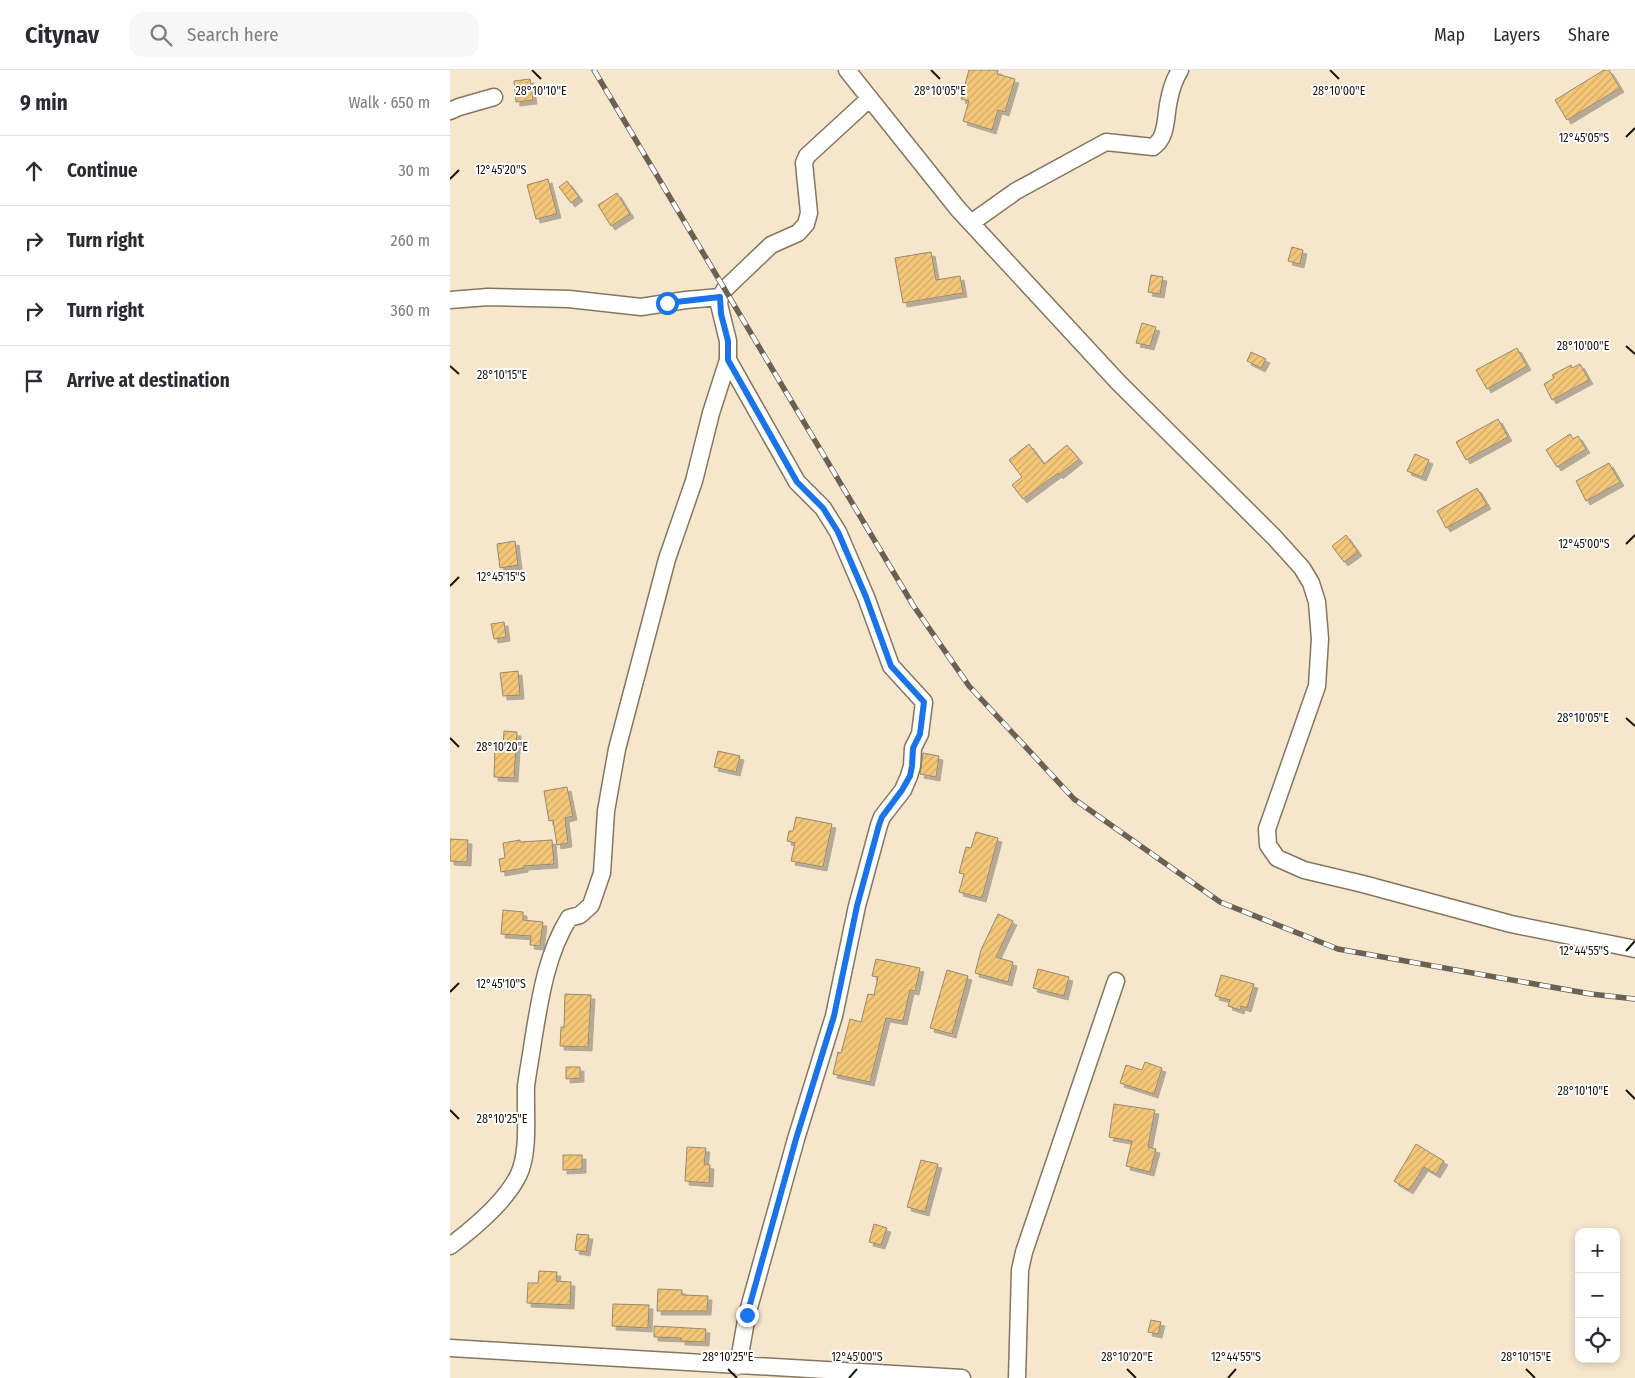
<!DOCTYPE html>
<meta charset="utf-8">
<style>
body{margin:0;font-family:"Fira Sans Condensed",sans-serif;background:#f7f7f7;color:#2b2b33}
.controls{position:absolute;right:15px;bottom:15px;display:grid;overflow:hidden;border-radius:10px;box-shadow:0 2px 8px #0003}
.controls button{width:45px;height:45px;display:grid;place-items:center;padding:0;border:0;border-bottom:1px solid #e1e1e2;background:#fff;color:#2b2b33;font:25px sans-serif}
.stop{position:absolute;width:15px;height:15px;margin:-11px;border:4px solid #1a73e8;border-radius:50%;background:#fff}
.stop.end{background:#1a73e8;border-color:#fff;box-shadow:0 1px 5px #0008}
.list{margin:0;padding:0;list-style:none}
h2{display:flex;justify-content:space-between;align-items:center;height:65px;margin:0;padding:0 20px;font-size:21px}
h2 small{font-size:16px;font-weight:400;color:#7c7c81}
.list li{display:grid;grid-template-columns:32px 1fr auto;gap:15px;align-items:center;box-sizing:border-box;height:70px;padding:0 20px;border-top:1px solid #e1e1e2}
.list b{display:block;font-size:19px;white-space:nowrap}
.list em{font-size:16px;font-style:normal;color:#7c7c81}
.icon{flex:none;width:28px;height:28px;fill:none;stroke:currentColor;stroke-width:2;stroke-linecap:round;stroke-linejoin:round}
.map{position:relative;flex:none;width:1185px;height:1308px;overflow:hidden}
header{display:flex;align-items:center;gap:30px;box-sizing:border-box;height:70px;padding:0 25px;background:#fff;border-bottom:1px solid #e1e1e2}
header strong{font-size:24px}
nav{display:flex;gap:28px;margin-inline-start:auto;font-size:18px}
.search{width:350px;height:45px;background:#f7f7f7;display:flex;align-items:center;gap:12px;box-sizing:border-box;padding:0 18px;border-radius:15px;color:#7c7c81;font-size:19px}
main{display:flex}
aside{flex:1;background:#fff}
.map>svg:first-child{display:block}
.building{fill:url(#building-hatch);stroke:#968870;filter:url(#shadow)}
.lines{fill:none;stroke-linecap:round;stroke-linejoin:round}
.minor-casing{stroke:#84765f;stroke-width:19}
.minor{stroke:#fff;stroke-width:16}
.rail-casing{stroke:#6b6152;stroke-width:5.5}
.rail{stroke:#fff;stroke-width:4;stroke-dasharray:11;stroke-linecap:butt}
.route{stroke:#1a73e8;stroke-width:6}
.ticks{fill:none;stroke:#1a140b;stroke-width:2}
.ticks-label{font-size:12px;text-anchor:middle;fill:#1a140b;stroke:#fff;stroke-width:4;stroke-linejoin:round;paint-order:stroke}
</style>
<header>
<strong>Citynav</strong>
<div class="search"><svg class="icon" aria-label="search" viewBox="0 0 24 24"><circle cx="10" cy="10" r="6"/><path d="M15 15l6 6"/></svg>Search here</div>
<nav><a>Map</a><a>Layers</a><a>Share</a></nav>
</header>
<main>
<aside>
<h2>9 min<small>Walk · 650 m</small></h2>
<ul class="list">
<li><svg class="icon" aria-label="ahead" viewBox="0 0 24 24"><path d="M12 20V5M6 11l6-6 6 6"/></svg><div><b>Continue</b></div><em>30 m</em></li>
<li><svg class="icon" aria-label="right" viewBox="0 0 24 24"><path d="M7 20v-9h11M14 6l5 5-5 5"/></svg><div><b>Turn right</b></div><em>260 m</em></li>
<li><svg class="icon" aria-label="right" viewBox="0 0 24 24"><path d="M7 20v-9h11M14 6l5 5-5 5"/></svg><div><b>Turn right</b></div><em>360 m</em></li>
<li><svg class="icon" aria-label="arrive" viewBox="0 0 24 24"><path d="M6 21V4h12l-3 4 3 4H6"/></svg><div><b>Arrive at destination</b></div></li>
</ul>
</aside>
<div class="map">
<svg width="1185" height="1308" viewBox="0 0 1185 1308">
<defs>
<pattern id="building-hatch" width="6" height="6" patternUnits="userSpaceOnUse" patternTransform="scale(1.25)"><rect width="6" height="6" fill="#f4c778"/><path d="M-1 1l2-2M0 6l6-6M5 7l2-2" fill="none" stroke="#d1aa66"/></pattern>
<filter id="shadow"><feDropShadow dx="4" dy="4" stdDeviation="0" flood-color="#0004"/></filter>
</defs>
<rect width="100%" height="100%" fill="#f6e6cc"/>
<path class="building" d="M519 0H548L547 4 565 9 555 42 548 40 542 60 513 51 519 31 511 29Z
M1154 0H1159L1170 18 1117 50 1105 30Z
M80 9 83 30 66 32 64 11Z
M98 109 107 144 86 149 77 115Z
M117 111 129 127 121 133 109 117Z
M167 123 180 144 161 156 148 135Z
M842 177 853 180 850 194 838 191Z
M481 182 486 210 510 206 513 223 453 233 445 188Z
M701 205 713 207 710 224 698 222Z
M692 253 706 257 700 276 686 273Z
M1067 278 1077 296 1037 319 1026 300Z
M801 282 816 289 811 298 797 291Z
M1130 294 1139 310 1102 330 1094 314 1104 308 1102 305 1121 295 1122 298Z
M1048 349 1058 367 1016 390 1006 372Z
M1120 364 1123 369 1128 366 1136 379 1107 397 1096 380Z
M579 374 594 394 617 375 629 389 609 405 608 403 573 429 562 415 572 407 559 390Z
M965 384 979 390 972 407 957 401Z
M1159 393 1170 412 1136 431 1126 411Z
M1027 418 1037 435 996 458 987 441Z
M896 465 908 482 894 492 882 476Z
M65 471 68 495 50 498 47 474Z
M54 552 56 567 44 569 41 554Z
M68 601 70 625 53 626 50 603Z
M54 661 67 662 64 708 44 707 45 676H53Z
M268 681 290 686 286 702 264 697Z
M473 683 489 686 486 707 470 704Z
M117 717 123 746 115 748 118 773 107 775 103 750 99 751 94 721Z
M346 747 382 754 373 797 341 791 345 773 337 771 339 761H343Z
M526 762 548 768 532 828 509 822 514 804 509 803 516 777 521 778Z
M0 769 18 770 17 792 0 791Z
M70 770V772L102 770 104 794 74 796V798L51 802 49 789 55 788 53 773Z
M53 840 73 842V850L93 852 90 876 80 875 81 866 51 864Z
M548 844 563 851 546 887 563 892 558 912 525 903 531 880Z
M426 889 470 898 465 921 460 920 453 951 436 948 420 1012 383 1004 388 982 391 983 400 949 411 952 418 924 424 925 428 907 422 906Z
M588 899 619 907 614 926 583 918Z
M497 900 518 906 502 964 480 958Z
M771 905 804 914 797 938 791 936 790 940 778 936 780 930 765 926Z
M115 924 141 925 138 977 110 976 111 957H114Z
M695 992 712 998 704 1024 670 1013 676 995 692 1000Z
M116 997H130V1008L116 1009Z
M664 1034 705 1040 698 1077 706 1079 700 1102 676 1096 682 1071 659 1067Z
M966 1074 994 1091 986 1104 974 1097 959 1120 944 1111Z
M237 1077 256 1078 254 1094 260 1095 259 1113 235 1111Z
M113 1085H132V1099L113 1100Z
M471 1090 488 1094 475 1142 457 1137Z
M424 1154 437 1158 431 1175 419 1172Z
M127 1164 139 1165 136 1182 125 1180Z
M89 1201 107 1202 106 1211 121 1212 120 1235 77 1233 78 1213H88Z
M208 1219 232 1220V1225L258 1226 257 1241H207Z
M163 1234 199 1235 198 1258 162 1256Z
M701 1250 711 1252 708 1264 698 1262Z
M204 1256 256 1259 255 1272 231 1271V1268L204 1267Z"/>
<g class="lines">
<g class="minor-casing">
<path id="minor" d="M397 0 508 139 668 312 824 467 852 498 861 513 867 532 870 569 867 616 817 759 818 775 827 788 854 800 913 814 1061 854 1185 879
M0 41 9 37 44 27
M521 153 566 121 656 72 703 77C718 67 715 46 719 30 721 19 724 10 730 0
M0 230 38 227 119 229 191 237 236 230 270 227
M278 290 347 412 373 438 388 462 416 527 441 596 474 632 470 664 463 678 462 696 459 706 453 720 432 747 429 755 407 836 384 946 346 1069 297 1245 288 1296
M0 1176C24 1158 55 1132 68 1106 80 1083 75 1042 76 1016 78 1001 81 986 83 971 90 929 96 885 119 848L130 845 141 835 152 803 156 741 167 679 217 489 244 411 261 343 278 290V271L269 234 270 227 275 219 321 175 348 163 356 154 359 143 354 93 357 86 419 29
M0 1278 512 1308
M567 1308 570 1200 574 1182 666 911"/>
</g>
<use href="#minor" class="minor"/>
<g class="rail-casing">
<path id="rail" d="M144 0 463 535 519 616 624 729 770 832 888 879 1141 924 1185 929"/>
</g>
<use href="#rail" class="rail"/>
</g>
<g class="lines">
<path class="route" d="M217 233 270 227 271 244 278 271V290L347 412 373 438 388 462 416 527 441 596 474 632 470 664 463 678 462 696 460 706 452 720 432 747 429 755 407 836 384 946 346 1069 297 1245"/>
</g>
<path class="ticks" d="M82 0 91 9M481 0 490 9M880 0 889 9M1176 67 1185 58M0 109 9 100M1176 276 1185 284M0 296 9 304M1176 474 1185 465M0 516 9 507M1176 648 1185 656M0 668 9 677M1176 881 1185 871M0 922 9 913M1176 1020 1185 1029M0 1040 9 1049M278 1299 287 1308M677 1299 686 1308M1076 1299 1085 1308M399 1308 407 1299M778 1308 786 1299"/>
<g class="ticks-label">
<text x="490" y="25">28°10'05"E</text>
<text x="91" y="25">28°10'10"E</text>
<text x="889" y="25">28°10'00"E</text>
<text x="1134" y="72">12°45'05"S</text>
<text x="51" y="104">12°45'20"S</text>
<text x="1133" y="280">28°10'00"E</text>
<text x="52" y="309">28°10'15"E</text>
<text x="1134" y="478">12°45'00"S</text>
<text x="51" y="511">12°45'15"S</text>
<text x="1133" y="652">28°10'05"E</text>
<text x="52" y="681">28°10'20"E</text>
<text x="1134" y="885">12°44'55"S</text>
<text x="51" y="918">12°45'10"S</text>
<text x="1133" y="1025">28°10'10"E</text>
<text x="52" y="1053">28°10'25"E</text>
<text x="407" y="1291">12°45'00"S</text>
<text x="786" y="1291">12°44'55"S</text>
<text x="278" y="1291">28°10'25"E</text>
<text x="677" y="1291">28°10'20"E</text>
<text x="1076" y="1291">28°10'15"E</text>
</g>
</svg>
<div class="controls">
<button>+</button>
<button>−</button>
<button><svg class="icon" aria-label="locate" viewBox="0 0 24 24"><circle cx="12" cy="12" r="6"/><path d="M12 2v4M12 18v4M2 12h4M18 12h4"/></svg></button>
</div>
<div class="stop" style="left:217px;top:233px"></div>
<div class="stop end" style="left:297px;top:1245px"></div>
</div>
</main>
